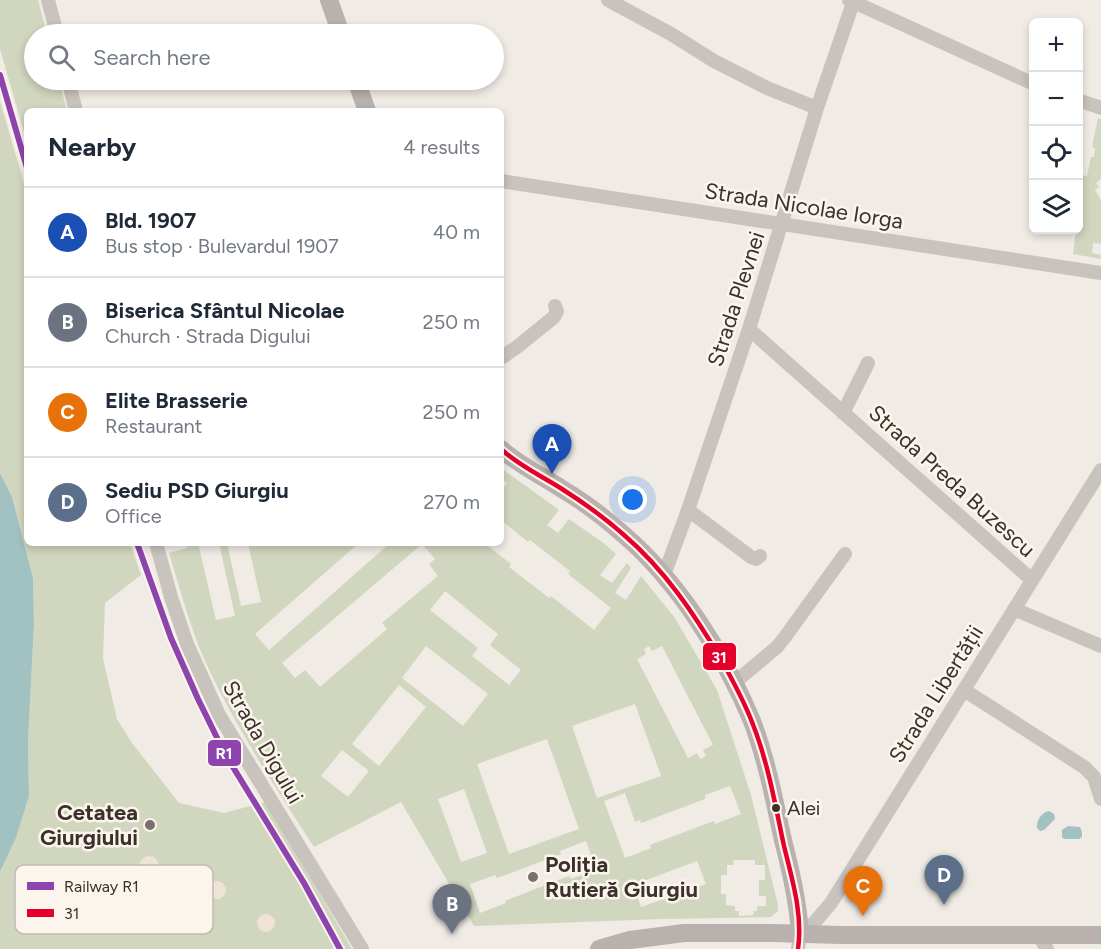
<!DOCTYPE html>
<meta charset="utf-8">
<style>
body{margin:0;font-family:Figtree,sans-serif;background:#f2f2f3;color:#1f2937}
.controls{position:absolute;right:18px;top:18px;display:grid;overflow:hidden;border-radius:9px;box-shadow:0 3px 9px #0003}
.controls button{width:54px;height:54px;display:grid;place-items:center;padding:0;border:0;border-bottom:2px solid #e0e1e3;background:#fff;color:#1f2937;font:30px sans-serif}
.you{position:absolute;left:633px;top:500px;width:21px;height:21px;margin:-15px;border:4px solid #fff;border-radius:50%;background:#1a73e8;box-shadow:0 0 0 9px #1a73e833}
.badge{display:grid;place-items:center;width:39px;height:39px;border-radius:50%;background:#b45309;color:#fff;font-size:20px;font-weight:700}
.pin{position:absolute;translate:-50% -50px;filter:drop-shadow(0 2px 3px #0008)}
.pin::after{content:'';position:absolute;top:32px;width:21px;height:18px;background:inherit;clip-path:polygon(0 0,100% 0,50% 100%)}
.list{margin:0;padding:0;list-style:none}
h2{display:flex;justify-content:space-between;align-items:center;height:78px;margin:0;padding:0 24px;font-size:26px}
h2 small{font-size:20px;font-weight:400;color:#747a83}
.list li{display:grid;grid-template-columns:39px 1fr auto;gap:18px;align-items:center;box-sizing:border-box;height:90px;padding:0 24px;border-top:2px solid #e0e1e3}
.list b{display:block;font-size:22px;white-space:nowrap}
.list p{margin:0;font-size:20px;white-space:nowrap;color:#747a83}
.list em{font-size:20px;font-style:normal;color:#747a83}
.icon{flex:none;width:33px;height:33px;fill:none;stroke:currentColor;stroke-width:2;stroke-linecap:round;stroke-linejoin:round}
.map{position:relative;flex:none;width:1101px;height:949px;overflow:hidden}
.search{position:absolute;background:#fff;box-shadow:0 3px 9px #0003;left:24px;top:24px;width:480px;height:66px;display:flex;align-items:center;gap:15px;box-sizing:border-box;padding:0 21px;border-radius:33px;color:#747a83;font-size:22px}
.panel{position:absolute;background:#fff;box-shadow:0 3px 9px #0003;left:24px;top:108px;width:480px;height:438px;border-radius:9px}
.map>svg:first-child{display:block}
.green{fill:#d1d6bf;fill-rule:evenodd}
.plaza{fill:#eee3d5}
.water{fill:#a1c2c1}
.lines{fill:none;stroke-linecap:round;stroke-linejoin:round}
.minor{stroke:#c9c3be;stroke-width:14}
.major{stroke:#b8b1ad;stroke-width:18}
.bus-1-casing{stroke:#fbf5ee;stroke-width:9}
.bus-1{stroke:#e4002b;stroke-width:4.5}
.rail-1-casing{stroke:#fbf5ee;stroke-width:10}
.rail-1{stroke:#8e44ad;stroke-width:6}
.bus-dot{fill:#3b302b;stroke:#fbf5ee;stroke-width:2}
.poi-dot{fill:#7a716c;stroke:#fbf5ee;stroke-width:2}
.labels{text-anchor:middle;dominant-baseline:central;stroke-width:5;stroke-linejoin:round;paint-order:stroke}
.bus-label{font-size:20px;fill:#3b302b;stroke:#fbf5ee;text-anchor:start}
.street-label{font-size:22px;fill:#3b302b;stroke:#fbf5ee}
.poi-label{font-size:22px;font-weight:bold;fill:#3b302b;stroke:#fbf5ee;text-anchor:end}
.key{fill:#fbf5ee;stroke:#c1bab4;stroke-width:1.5}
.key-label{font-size:16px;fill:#3b302b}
.line-badge{stroke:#fbf5ee;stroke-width:2}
.badge-label{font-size:16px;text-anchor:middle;font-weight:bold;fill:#fff}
</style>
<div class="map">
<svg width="1101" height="949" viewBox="0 0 1101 949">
<rect width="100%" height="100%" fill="#f0ebe5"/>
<path class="green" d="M0 0H38L47 34H34V80H59L67 111H27V142L0 49Z
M0 101 27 194V543H130L141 575 105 603 103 659 117 719 132 743 179 803 224 813 266 802 352 949H0V872L16 838 29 796 28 742 34 624 33 578 12 497 0 473Z
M1098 118 1101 119V179L1096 183 1099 187 1095 190 1101 200V244L1093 243 1092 253 1101 255V259L1073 254 1076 230H1078V197L1081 175 1087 176 1091 157H1094L1095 148 1092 147Z
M501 468 559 510 547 525 558 533 569 519 605 544 616 554 600 575 612 583 627 563 631 568 615 593 626 600 641 576 675 618 717 690 751 795 778 905V911L771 917 662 919 474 926 401 802 314 847C275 787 235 726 205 661 190 627 180 589 169 553L187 548 186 543H198L216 620 235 616 219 543H227L241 606 261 602 248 543H359L255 634 269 650 390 543H484L511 564 509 567 549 598 551 596 594 630 611 608 568 574 570 571 530 540 528 542 501 520V492L507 483 501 478ZM422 544 435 559 429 564 438 576 382 623 387 629 320 687 305 670 295 678 282 663ZM445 591 498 634 490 645 521 670 509 685 472 656 478 648 430 610ZM426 646 488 694 463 726 402 678ZM649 646 652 651 662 646 713 745 703 750 706 756 700 759 697 753 688 758 637 659 646 654 644 649ZM399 685 426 707 379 766 352 744ZM635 704 661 776 597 798 572 726ZM547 739 579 829 509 854 477 764ZM342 750 369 771 348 797 321 776ZM730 786 741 814 715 824 714 821 650 845 651 848 625 858 604 801 625 793 635 822 640 820 641 823 705 799V795ZM464 789 487 853 461 862 438 799ZM586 841 596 870 571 879 569 876 505 901 506 903 480 913 470 884 495 875 497 878 561 854 560 851ZM734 860H755V865H765V880H759V896H766V906H757V911H754L753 915 739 916V911H735V906L726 905V894H721V875H727V865H733ZM697 861 706 884 641 907 633 885Z"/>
<path class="plaza" d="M139 866a10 10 0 1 1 20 0a10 10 0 1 1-20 0Z
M208 890a9 9 0 1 1 18 0a9 9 0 1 1-18 0Z
M257 923a9 9 0 1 1 18 0a9 9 0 1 1-18 0Z"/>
<path class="water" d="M0 473 12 497 33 578 34 624 28 742 29 796 16 838 0 872Z
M1049 811 1054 814 1055 819 1044 830 1040 831 1037 828C1036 821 1042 812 1049 811Z
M1068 826 1080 827 1082 832V837L1079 839H1064L1062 837V830Z"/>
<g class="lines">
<path class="minor" d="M48 0 57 34
M608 0 671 34 714 61 767 88 817 108
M849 0 1034 84
M68 80 76 111
M1078 100 1101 108
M501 181 1101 273
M749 329 1032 580
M501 358 517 347 554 317 557 311 555 306
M843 413 868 363
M688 510 751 557 756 559 760 556
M156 543 171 597 187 644 219 715 362 949
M664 575 688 510 749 329 817 108 854 0
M1014 609 1101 646
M734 683 777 647 785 637 845 554
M964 690 1084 767 1094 777 1101 799
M1038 935 1047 949
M798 949 800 934 814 923 831 903 1101 470"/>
<path class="major" d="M329 0 341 34
M356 80 367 111
M501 449C519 465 542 476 562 489 584 502 605 518 624 535 678 581 725 656 752 721 766 758 774 798 782 836 790 868 798 901 800 934
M599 949 630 940 684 933H774L840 935H1101"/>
<g class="bus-1-casing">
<path id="bus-1" d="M501 449C519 466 542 476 562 489 584 503 605 518 624 535 665 570 695 615 722 661 733 681 744 701 752 722 768 762 775 804 784 846 792 879 803 914 798 949"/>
</g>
<use href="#bus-1" class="bus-1"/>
<g class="rail-1-casing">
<path id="rail-1" d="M0 75 27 168
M137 543 171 638 198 699 225 754 304 883 340 949"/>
</g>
<use href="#rail-1" class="rail-1"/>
</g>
<circle class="bus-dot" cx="776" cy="808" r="5"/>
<g class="poi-dot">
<circle cx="150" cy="825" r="6"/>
<circle cx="533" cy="877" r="6"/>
</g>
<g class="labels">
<g class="bus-label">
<text x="787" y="808">Alei</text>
</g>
<g class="street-label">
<text transform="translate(804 206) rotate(9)">Strada Nicolae Iorga</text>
<text transform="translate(736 299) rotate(-72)">Strada Plevnei</text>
<text transform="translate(952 481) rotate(42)">Strada Preda Buzescu</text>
<text transform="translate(936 694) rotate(-58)">Strada Libertății</text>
<text transform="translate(263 742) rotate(60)">Strada Digului</text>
</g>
<g class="poi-label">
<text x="138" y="812">Cetatea<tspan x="138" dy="25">Giurgiului</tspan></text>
<text x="545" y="864" text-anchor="start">Poliția<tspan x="545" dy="25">Rutieră Giurgiu</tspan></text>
</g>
</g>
<rect x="15" y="865" width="198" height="69" rx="9" class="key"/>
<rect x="27" y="882" width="27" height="8" fill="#8e44ad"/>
<rect x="27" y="909" width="27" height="8" fill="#e4002b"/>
<g class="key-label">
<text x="64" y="892">Railway R1</text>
<text x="64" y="919">31</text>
</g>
<g class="line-badge">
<rect x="702" y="642" width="35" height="29" rx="6" fill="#e4002b"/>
<rect x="207" y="739" width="35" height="28" rx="6" fill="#8e44ad"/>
</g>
<g class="badge-label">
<text x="719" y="663">31</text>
<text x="224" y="759">R1</text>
</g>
</svg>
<div class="controls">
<button>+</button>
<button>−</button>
<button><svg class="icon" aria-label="locate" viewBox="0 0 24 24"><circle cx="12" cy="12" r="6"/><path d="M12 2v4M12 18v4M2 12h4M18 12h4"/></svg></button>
<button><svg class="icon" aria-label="layers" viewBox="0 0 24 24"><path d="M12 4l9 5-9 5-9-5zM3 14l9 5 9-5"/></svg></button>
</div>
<div class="you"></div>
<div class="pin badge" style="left:552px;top:474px;background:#1a4fb4">A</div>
<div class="pin badge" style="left:452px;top:934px;background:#6b7280">B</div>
<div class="pin badge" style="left:863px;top:916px;background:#e8710a">C</div>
<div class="pin badge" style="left:944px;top:905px;background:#5c6f8a">D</div>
<div class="search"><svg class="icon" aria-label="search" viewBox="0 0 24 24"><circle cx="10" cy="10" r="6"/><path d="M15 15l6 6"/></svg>Search here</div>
<section class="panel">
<h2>Nearby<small>4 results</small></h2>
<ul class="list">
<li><span class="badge" style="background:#1a4fb4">A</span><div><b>Bld. 1907</b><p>Bus stop · Bulevardul 1907</p></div><em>40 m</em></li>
<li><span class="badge" style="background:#6b7280">B</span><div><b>Biserica Sfântul Nicolae</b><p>Church · Strada Digului</p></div><em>250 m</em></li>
<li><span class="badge" style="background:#e8710a">C</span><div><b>Elite Brasserie</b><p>Restaurant</p></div><em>250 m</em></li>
<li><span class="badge" style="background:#5c6f8a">D</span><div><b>Sediu PSD Giurgiu</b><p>Office</p></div><em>270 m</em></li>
</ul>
</section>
</div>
